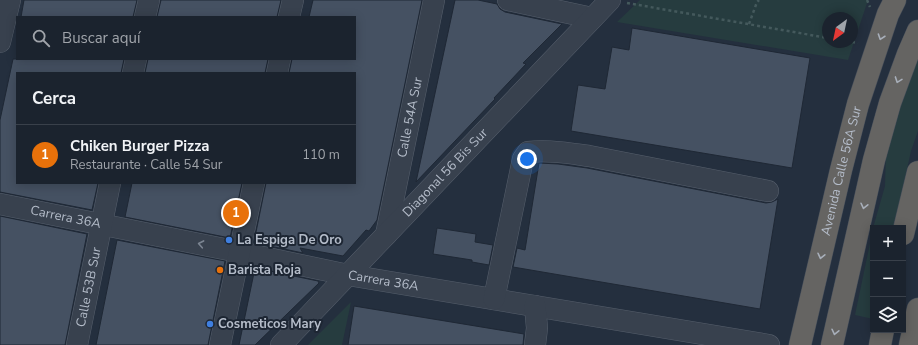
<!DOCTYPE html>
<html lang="es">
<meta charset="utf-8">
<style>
body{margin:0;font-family:"Nunito Sans",sans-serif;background:#282f3a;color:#f1f3f6}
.controls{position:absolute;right:12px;bottom:12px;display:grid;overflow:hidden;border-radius:0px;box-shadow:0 2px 10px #0003}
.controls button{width:36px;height:36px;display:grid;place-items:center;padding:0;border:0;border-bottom:1px solid #39404a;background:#1b232e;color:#f1f3f6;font:20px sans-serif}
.compass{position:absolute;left:822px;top:12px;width:36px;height:36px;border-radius:50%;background:#1b232e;box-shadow:0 2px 10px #0003;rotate:213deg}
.you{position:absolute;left:527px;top:159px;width:14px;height:14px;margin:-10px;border:3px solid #fff;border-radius:50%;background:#1a73e8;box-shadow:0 0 0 6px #1a73e833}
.badge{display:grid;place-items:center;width:26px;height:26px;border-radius:50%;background:#8c9099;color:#fff;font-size:13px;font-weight:700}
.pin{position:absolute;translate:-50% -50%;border:2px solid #fff;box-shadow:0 1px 4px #0006}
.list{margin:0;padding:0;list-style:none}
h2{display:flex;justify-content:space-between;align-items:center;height:52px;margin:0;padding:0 16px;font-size:17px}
h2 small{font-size:13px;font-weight:400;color:#a0a4aa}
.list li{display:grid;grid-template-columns:26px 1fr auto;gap:12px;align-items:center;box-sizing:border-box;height:60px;padding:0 16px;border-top:1px solid #39404a}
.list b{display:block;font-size:15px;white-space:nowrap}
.list p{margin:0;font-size:13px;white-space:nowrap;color:#a0a4aa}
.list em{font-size:13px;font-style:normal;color:#a0a4aa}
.icon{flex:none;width:22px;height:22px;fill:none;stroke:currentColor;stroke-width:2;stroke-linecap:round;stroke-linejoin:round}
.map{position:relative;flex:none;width:918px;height:345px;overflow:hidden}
.search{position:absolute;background:#1b232e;box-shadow:0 2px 10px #0003;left:16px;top:16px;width:340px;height:44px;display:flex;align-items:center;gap:10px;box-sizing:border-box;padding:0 14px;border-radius:0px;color:#a0a4aa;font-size:15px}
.panel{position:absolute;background:#1b232e;box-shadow:0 2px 10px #0003;left:16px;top:72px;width:340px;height:112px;border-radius:0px}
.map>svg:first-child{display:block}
.green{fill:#263c3f;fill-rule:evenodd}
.building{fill:#455162;stroke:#1f2835}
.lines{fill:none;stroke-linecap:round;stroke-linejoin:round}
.minor-casing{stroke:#565f6c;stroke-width:22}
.trunk-casing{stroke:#434c59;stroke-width:23}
.path{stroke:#44595c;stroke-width:2.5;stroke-dasharray:3 3;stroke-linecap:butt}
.minor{stroke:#38414e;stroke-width:21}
.trunk{stroke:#656462;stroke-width:22}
.oneway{stroke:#a8afba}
.oneway2{stroke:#7c8592}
.shop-dot{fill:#3f7fe0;stroke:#1d2633;stroke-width:1.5}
.food-dot{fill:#e8710a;stroke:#1d2633;stroke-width:1.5}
.labels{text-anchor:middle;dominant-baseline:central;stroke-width:4;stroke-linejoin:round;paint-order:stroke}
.street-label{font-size:13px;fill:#b4bcc9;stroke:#1d2633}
.poi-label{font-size:13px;font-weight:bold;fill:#b4bcc9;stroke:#1d2633;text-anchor:start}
</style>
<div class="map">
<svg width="918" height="345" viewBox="0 0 918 345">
<rect width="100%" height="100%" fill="#242f3e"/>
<path class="green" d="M640 0H868L848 60 617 22ZM828 18H852V42H828Z
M918 54V131L911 151 894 228H873L885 186 886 148Z
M873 229V319L855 315Z
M351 302 342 345H308Z"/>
<path class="building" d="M24 0H137L133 17H21Z
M161 0H281L277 17H157Z
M313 0H422L377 220 369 231 366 230 343 256 300 248 303 253 260 244 262 239 255 237 266 183H355V73H289L292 59H355V17H309Z
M455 0H478L497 4 500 9 505 12 562 24 523 63 526 64 494 98 495 99 416 182Z
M632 28 810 58 792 168 571 131 578 85 605 89 612 47 629 50Z
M13 59H124L121 73H17V183H98L92 210 0 192V120Z
M148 59H268L265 73H145Z
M539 163 558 164 587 168 766 203 772 202 778 199 760 309 513 267 517 248 525 250Z
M132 183H242L230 238 125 217Z
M0 216 87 234 65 345H0Z
M437 228 476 234 475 242 493 245 489 265 472 262V260L433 254Z
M117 240 225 261 208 345H96Z
M255 268 318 281 319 283 255 345H239Z
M354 306 524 334 523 345H348Z"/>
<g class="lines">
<g class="minor-casing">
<g id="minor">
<path d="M508 0 592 18"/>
<path d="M145 17 149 0"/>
<path d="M289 17 293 0"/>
<path d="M0 42 10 0"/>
<path d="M133 73 136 59"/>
<path d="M277 73 280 59"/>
<path id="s1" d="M0 204 239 252 348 275 769 345"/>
<path id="s2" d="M386 235 434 0"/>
<path d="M494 299 523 159 528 152C549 150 569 153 589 156L768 191"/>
<path id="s3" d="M77 345 110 183"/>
<path d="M220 345 254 183"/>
<path id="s4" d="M281 345 610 0"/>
<path d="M535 345 537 328 535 306"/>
</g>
</g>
<g class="trunk-casing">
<g id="trunk">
<path d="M903 234 918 172"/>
<path id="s5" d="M800 345 841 170 858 104 888 14 895 0"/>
<path d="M832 345 874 160 890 103 908 54 918 31"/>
<path d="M880 345 883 330"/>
<path d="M910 345 918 309"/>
</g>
</g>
<path class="path" d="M867 0 870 7
M627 3 828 38
M749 24 757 2 759 0
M852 42 858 43"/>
<use href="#minor" class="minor"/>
<use href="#trunk" class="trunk"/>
</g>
<defs><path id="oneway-chevron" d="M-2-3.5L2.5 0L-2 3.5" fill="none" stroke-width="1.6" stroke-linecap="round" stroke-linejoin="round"/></defs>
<g class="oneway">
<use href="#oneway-chevron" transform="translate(881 37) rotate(109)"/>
<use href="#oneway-chevron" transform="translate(898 80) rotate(110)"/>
<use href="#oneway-chevron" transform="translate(864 206) rotate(103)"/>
<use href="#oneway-chevron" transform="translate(821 256) rotate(103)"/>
<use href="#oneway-chevron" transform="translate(835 332) rotate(103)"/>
</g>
<use class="oneway2" href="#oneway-chevron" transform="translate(201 244) rotate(-169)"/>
<g class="shop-dot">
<circle cx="229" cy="240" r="4"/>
<circle cx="210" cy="324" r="4"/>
</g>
<circle class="food-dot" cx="220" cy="270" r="4"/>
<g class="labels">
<g class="street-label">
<text stroke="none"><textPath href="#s2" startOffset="120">Calle 54A Sur</textPath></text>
<text stroke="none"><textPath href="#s5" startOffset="179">Avenida Calle 56A Sur</textPath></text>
<text stroke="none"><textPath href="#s4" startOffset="238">Diagonal 56 Bis Sur</textPath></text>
<text stroke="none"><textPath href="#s1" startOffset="67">Carrera 36A</textPath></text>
<text stroke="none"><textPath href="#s1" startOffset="391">Carrera 36A</textPath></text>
<text stroke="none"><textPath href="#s3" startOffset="59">Calle 53B Sur</textPath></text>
</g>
<g class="poi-label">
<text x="237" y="240">La Espiga De Oro</text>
<text x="228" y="270">Barista Roja</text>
<text x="218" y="324">Cosmeticos Mary</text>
</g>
</g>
</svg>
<div class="controls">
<button>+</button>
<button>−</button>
<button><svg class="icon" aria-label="layers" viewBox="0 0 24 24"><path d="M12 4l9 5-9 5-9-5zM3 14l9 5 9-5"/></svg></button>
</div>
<svg class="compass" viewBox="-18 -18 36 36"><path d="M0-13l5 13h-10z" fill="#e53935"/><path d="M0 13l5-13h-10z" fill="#a0a4aa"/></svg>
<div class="you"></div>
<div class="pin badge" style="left:236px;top:213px;background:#e8710a">1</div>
<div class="search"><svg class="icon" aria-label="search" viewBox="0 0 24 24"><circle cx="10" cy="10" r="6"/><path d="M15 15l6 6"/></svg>Buscar aquí</div>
<section class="panel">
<h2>Cerca<small></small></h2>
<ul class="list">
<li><span class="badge" style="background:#e8710a">1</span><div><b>Chiken Burger Pizza</b><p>Restaurante · Calle 54 Sur</p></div><em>110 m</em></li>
</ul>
</section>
</div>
